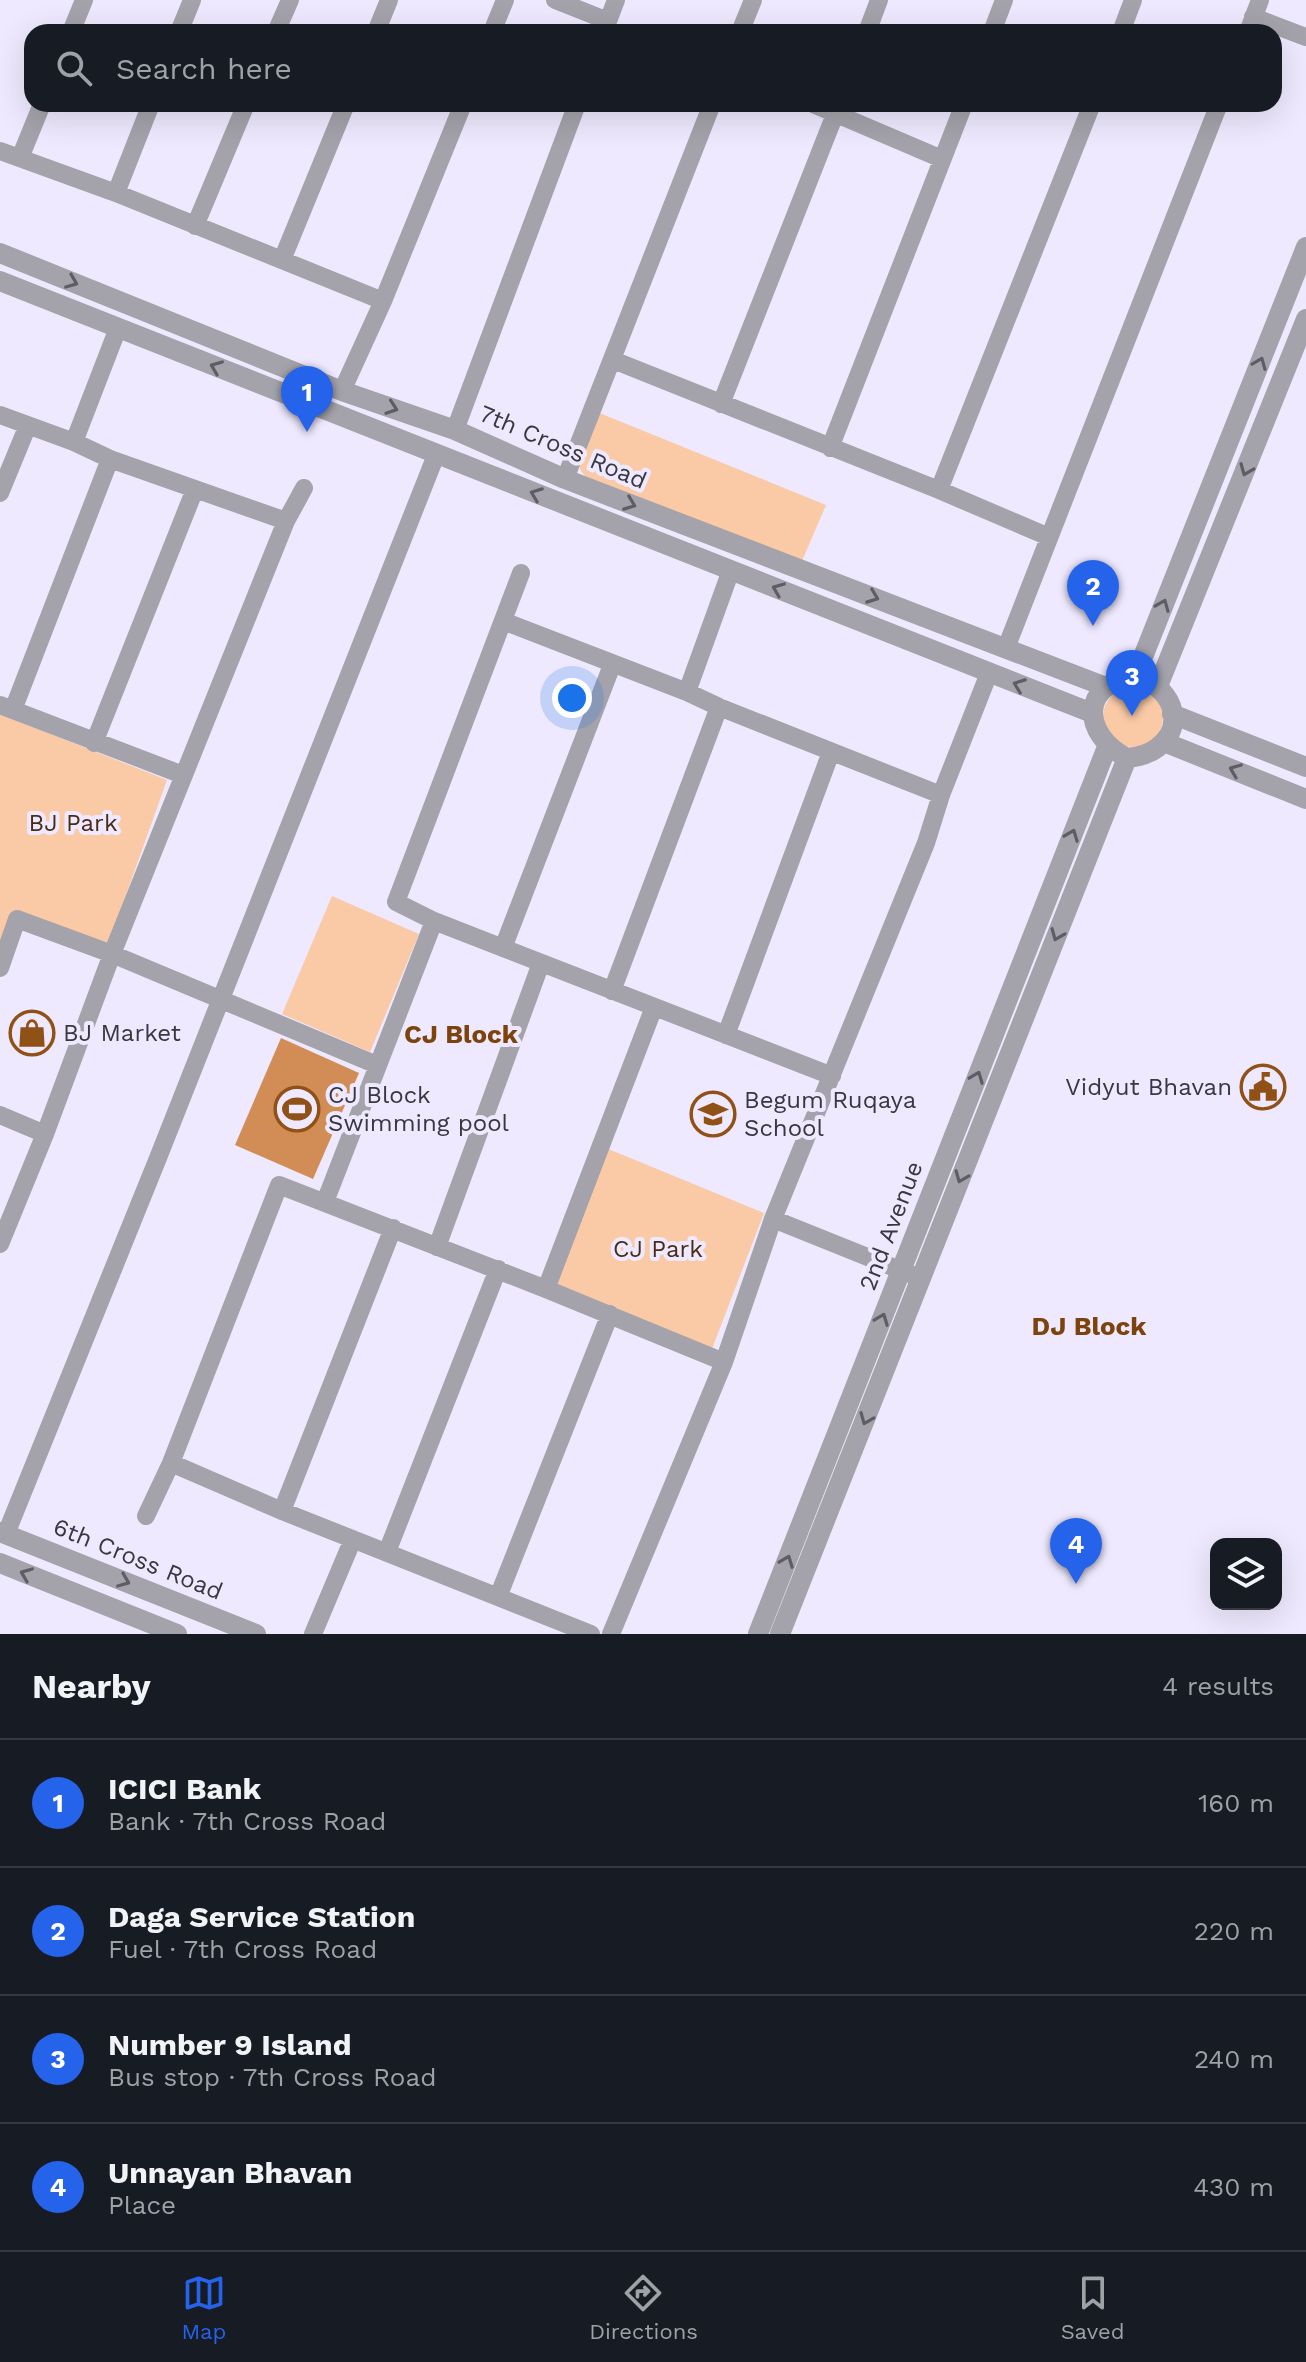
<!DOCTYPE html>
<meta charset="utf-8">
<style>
body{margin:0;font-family:"Work Sans",sans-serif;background:#242831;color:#f1f3f6}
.controls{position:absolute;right:24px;bottom:24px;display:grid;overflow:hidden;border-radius:16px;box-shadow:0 8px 32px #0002}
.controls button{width:72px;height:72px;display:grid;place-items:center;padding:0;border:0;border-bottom:2px solid #363941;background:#171b24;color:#f1f3f6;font:40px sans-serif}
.you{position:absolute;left:572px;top:698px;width:28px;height:28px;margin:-20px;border:6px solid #fff;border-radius:50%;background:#1a73e8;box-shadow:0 0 0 12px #1a73e833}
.badge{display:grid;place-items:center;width:52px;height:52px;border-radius:50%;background:#2563eb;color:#fff;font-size:26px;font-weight:700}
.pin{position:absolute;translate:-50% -66px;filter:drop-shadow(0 2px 4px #0008)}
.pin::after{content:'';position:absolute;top:42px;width:28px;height:24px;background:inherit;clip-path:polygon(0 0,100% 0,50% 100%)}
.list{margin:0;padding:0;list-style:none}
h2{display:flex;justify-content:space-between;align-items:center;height:104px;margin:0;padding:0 32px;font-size:34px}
h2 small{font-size:26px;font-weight:400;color:#9ea1a6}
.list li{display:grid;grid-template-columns:52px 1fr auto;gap:24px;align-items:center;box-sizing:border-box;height:128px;padding:0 32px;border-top:2px solid #363941}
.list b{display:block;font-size:30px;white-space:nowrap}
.list p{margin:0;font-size:26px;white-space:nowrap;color:#9ea1a6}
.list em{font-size:26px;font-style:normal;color:#9ea1a6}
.icon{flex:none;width:44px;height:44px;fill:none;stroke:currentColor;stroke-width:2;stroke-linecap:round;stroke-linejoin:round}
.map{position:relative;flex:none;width:1306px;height:1634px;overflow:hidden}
.search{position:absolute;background:#171b24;box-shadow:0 8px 32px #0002;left:24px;right:24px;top:24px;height:88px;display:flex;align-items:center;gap:20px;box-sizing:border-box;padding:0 28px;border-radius:24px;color:#9ea1a6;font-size:30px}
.sheet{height:616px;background:#171b24}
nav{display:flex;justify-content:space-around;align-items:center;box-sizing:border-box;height:112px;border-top:2px solid #363941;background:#171b24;font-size:22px;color:#9ea1a6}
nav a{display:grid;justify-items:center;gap:4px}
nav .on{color:#2563eb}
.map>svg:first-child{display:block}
.green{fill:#facaa7}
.water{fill:#d28d56}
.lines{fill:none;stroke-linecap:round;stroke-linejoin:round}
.minor{stroke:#a4a2aa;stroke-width:18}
.tertiary{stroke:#a4a2aa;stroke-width:20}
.oneway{stroke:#5e5c64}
.labels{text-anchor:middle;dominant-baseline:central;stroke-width:8;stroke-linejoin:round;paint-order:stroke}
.street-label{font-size:24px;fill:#39373f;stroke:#eee9fe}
.park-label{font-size:24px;fill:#492c14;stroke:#eee9fe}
.poi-label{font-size:24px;fill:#39373f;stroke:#eee9fe;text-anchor:start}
.neighbourhood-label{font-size:26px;font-weight:bold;fill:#7c430c;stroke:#eee9fe}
</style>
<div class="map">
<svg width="1306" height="1634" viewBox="0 0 1306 1634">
<rect width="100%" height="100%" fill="#eee9fe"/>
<path class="green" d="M592 410 826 505 802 561 592 484 581 471 575 454Z
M1103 717a30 30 0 1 1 60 0a30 30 0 1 1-60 0Z
M0 714 167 780 107 948 14 912 0 946Z
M332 896 419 934 370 1052 282 1014Z
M606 1148 764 1213 712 1349 552 1285Z"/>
<path class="water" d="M281 1038 359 1073 313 1179 235 1145Z"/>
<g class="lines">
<path class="minor" d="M555 0 608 21
M1253 17 1306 37
M605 29 616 0
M71 32 84 0
M179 32 192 0
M276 32 290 0
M376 32 389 0
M492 32 505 0
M740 32 753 0
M867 32 879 0
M992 32 1004 0
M1121 32 1133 0
M1248 32 1260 0
M813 104 942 159
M0 151 116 193 383 301
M20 158 42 104
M116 193 151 104
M195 226 246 104
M282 260 346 104
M613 360 939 490 1049 537
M342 391 383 301 463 104
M721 404 839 104
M0 415 74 442 110 459 286 521
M455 430 577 104
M74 442 118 328
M830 448 964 104
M565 479 712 104
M939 490 1092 104
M0 493 28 425
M521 573 396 902 434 921 832 1076
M503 621 687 692 719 707 941 795
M1006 648 1219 104
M687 692 731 570
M0 705 183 775
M13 710 110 459
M94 743 195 489
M503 948 612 665
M0 968 17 919 112 954 377 1065
M612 991 719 707
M726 1035 831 752
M0 1115 45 1134
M325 1202 434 921
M773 1219 915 1276
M0 1244 45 1134 112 954 286 521 304 488
M437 1247 541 963
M546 1289 654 1007
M171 1463 279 1185 546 1289 724 1362
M282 1511 393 1228
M146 1516 171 1463 282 1511 591 1634
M6 1534 158 1158 436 455
M387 1552 498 1269
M498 1597 610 1314
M313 1634 353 1539
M611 1634 724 1362 773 1219 926 843 941 795 989 673"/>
<path class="tertiary" d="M0 253 342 391 455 430 565 479 1106 687
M0 281 1092 713
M1135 677 1306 247
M1135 677C1170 684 1189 724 1157 748 1148 755 1137 757 1127 758 1081 734 1080 683 1135 677Z
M1158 686 1306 319
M1172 714 1306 767
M1164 742 1306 799
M0 1532 256 1634
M0 1563 177 1634
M758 1634 1107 747
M780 1634 1127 758"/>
</g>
<defs><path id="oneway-chevron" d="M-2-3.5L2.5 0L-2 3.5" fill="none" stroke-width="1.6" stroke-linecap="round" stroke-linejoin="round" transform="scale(2)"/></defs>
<g class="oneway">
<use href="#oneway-chevron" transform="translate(72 282) rotate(22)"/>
<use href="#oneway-chevron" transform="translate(1260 363) rotate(-68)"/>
<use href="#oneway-chevron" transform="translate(216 367) rotate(-158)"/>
<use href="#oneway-chevron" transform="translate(392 408) rotate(19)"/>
<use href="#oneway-chevron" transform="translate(1246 470) rotate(112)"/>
<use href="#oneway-chevron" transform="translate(536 494) rotate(-159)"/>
<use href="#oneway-chevron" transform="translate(630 504) rotate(21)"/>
<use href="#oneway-chevron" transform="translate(778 589) rotate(-158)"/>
<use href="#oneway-chevron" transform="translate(873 597) rotate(21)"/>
<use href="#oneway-chevron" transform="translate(1163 605) rotate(-68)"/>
<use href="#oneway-chevron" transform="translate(1019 685) rotate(-159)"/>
<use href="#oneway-chevron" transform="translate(1235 770) rotate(-158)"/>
<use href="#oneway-chevron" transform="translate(1072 835) rotate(-69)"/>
<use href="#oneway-chevron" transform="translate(1057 935) rotate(112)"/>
<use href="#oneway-chevron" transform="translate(977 1077) rotate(-69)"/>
<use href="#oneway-chevron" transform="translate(961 1177) rotate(112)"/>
<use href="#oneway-chevron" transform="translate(882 1319) rotate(-69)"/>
<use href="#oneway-chevron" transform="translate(866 1419) rotate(112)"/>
<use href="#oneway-chevron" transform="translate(787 1561) rotate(-69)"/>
<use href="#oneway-chevron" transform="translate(26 1574) rotate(-158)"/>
<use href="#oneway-chevron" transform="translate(124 1581) rotate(22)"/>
</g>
<defs>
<g id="shop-ring" transform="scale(2.3)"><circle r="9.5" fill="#eee9fe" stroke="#905117" stroke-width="1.5"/><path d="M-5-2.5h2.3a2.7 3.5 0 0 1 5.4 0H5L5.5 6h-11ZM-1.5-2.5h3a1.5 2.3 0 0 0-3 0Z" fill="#905117"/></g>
<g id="civic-ring" transform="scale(2.3)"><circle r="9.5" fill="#eee9fe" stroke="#905117" stroke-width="1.5"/><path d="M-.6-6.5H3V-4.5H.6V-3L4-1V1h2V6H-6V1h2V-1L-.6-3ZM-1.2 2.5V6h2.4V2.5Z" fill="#905117"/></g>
<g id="stadium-ring" transform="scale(2.3)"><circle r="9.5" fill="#eee9fe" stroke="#905117" stroke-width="1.5"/><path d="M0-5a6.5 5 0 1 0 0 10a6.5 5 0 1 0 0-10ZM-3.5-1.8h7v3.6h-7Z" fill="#905117"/></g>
<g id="school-ring" transform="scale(2.3)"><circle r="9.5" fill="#eee9fe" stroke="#905117" stroke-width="1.5"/><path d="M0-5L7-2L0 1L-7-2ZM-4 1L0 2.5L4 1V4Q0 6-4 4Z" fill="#905117"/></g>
</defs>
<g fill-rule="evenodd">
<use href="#shop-ring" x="32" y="1033"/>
<use href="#civic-ring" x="1263" y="1087"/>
<use href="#stadium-ring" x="297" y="1109"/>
<use href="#school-ring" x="713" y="1114"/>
</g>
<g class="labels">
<g class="street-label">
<text transform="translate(563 447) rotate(23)">7th Cross Road</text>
<text transform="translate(891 1226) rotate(-69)">2nd Avenue</text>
<text transform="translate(138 1559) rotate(22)">6th Cross Road</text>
</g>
<g class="park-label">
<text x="73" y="823">BJ Park</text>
<text x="658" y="1249">CJ Park</text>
</g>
<g class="poi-label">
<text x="63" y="1033">BJ Market</text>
<text x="1232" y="1087" text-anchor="end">Vidyut Bhavan</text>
<text x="328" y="1095">CJ Block<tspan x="328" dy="28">Swimming pool</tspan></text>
<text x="744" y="1100">Begum Ruqaya<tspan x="744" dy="28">School</tspan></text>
</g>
<g class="neighbourhood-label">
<text x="461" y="1034">CJ Block</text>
<text x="1089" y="1326">DJ Block</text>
</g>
</g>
</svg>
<div class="controls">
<button><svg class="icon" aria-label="layers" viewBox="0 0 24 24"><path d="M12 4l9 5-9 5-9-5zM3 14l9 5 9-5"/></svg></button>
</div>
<div class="you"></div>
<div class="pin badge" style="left:307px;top:432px">1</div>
<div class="pin badge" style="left:1093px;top:626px">2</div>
<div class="pin badge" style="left:1132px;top:716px">3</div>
<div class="pin badge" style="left:1076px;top:1584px">4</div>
<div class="search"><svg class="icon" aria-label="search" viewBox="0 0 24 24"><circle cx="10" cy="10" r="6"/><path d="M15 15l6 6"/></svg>Search here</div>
</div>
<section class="sheet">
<h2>Nearby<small>4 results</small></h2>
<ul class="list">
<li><span class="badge">1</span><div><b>ICICI Bank</b><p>Bank · 7th Cross Road</p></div><em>160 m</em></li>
<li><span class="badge">2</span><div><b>Daga Service Station</b><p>Fuel · 7th Cross Road</p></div><em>220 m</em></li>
<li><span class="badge">3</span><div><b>Number 9 Island</b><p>Bus stop · 7th Cross Road</p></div><em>240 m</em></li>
<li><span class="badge">4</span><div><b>Unnayan Bhavan</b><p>Place</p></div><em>430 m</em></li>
</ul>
</section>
<nav>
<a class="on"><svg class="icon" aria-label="map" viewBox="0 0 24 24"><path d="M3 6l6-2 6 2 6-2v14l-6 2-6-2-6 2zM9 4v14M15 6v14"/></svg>Map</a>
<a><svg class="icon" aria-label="directions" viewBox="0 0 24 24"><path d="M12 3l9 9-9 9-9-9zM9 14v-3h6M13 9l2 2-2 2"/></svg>Directions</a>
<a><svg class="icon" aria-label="saved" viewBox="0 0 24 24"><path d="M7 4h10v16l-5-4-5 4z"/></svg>Saved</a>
</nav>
